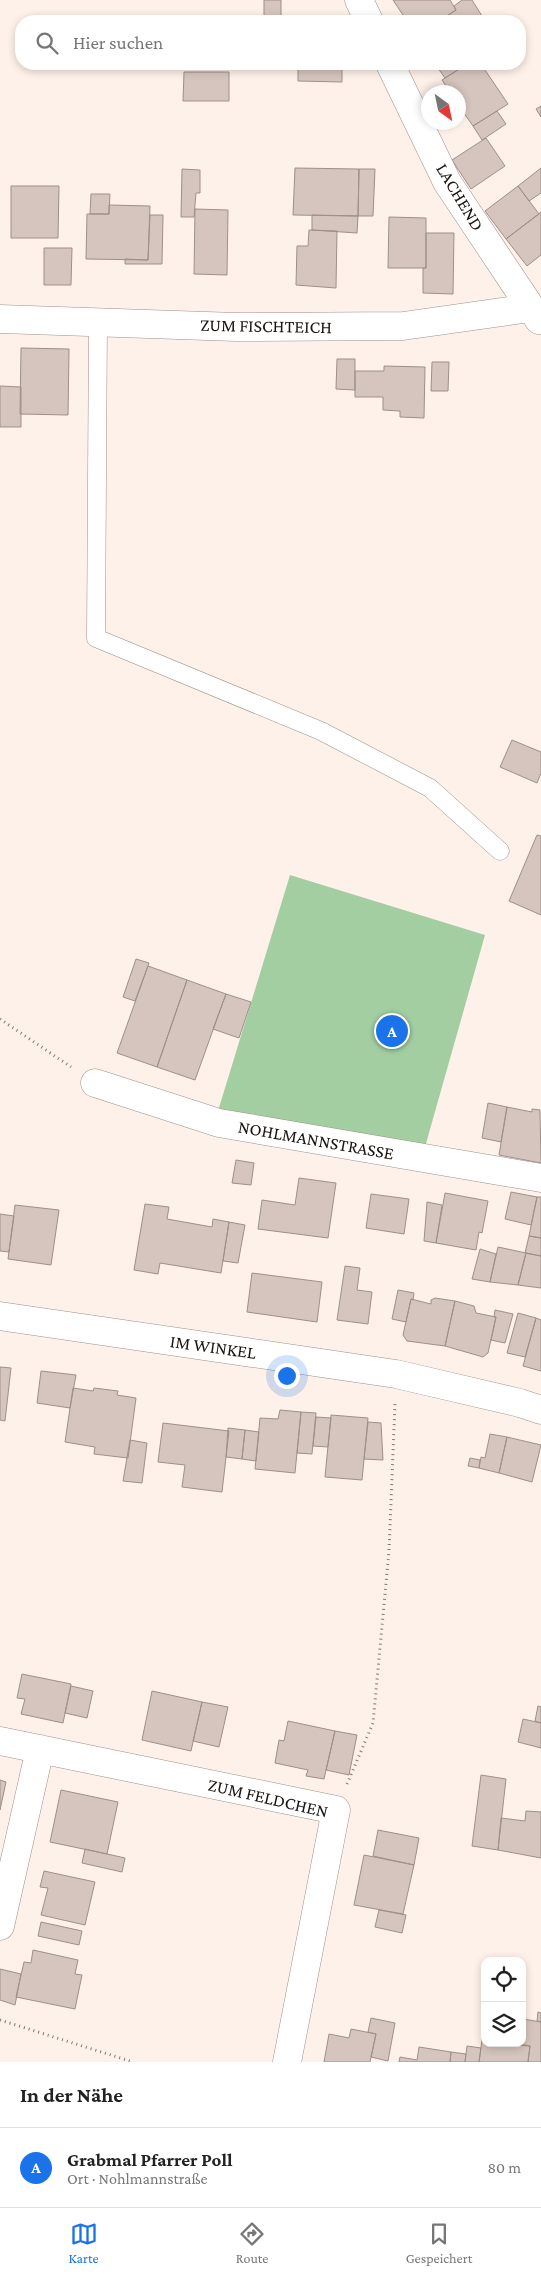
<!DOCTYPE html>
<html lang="de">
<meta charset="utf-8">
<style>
body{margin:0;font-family:"Crimson Pro",serif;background:#f6f6f6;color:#222}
.controls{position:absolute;right:15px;bottom:15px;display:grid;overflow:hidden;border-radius:10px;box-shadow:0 2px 8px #0003}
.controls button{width:45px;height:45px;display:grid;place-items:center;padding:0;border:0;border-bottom:1px solid #e0e0e0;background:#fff;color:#222;font:25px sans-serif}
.compass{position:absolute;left:421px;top:85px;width:45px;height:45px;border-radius:50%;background:#fff;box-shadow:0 2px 8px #0003;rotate:147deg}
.you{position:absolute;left:286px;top:1375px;width:18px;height:18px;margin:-12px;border:4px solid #fff;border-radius:50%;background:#1a73e8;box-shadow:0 0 0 8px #1a73e833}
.badge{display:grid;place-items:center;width:32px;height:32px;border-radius:50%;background:#1a73e8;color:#fff;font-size:16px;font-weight:700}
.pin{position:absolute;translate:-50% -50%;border:2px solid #fff;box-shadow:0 1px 5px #0006}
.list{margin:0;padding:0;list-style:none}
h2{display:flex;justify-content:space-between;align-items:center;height:65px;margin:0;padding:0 20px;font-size:21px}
h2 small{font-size:16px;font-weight:400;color:#767676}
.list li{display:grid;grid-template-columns:32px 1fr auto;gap:15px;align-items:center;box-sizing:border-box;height:80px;padding:0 20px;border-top:1px solid #e0e0e0}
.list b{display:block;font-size:19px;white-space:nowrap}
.list p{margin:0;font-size:16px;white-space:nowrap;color:#767676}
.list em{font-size:16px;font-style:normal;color:#767676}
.icon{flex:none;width:28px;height:28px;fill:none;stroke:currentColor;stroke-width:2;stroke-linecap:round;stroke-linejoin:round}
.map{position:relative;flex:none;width:541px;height:2062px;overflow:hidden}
.search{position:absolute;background:#fff;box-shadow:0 2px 8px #0003;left:15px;right:15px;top:15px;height:55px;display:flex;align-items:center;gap:12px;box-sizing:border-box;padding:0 18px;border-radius:20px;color:#767676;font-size:19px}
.sheet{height:145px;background:#fff}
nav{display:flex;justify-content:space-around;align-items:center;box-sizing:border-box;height:70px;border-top:1px solid #e0e0e0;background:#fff;font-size:14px;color:#767676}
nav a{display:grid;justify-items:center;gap:2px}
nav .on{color:#1a73e8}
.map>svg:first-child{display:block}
.green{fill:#a3cea1}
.building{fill:#d6c5be;stroke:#9f8f89}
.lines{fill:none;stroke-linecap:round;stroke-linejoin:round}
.service-casing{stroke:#9f9187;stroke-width:19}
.minor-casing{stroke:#9f9187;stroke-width:29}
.path{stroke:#817873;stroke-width:3;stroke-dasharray:1 4;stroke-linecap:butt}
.service{stroke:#fff;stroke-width:18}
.minor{stroke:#fff;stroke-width:28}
.labels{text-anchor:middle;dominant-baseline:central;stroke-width:4;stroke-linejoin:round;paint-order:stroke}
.street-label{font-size:18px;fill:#1b1512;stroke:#fff}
</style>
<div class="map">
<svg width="541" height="2062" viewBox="0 0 541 2062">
<rect width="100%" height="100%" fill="#fef1e9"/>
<path class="green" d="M290 875 485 935 425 1147 218 1111Z"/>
<path class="building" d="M264 0H281V21H264Z
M393 0H450L456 10 439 21H407Z
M462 0H472L482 16 474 21H439L456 10 454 6Z
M298 64H342V82L298 81Z
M435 64H467L445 78Z
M467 64H481L508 104 473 126 458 105V92H450L442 80Z
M184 72H229V101H183Z
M541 106V117L536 109Z
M497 111 506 124 482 140 473 126Z
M486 138 505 166 471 189 452 160Z
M295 168 359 169 358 216 293 215Z
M541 168V193L529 201 518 186Z
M182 169 200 170V193H196L194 217H181Z
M359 169H375L373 216H358Z
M11 186H59L58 238H11Z
M518 186 539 214 506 239 485 211Z
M91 194H110L109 214H90Z
M109 205 150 206 148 260 86 259 87 214H109Z
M195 209 228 210 227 275 194 274Z
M541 212V255L527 266 506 239Z
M150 215H163L162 264H125V259L148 260Z
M312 215 358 216 357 233 312 230Z
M389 217 426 218V268H388Z
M309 230 337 231 336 288 296 285 297 246H308Z
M426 233H454L453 294 423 293V268H426Z
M44 248H72L71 285H44Z
M21 348 69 349 68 415 20 414Z
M337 359H355V390L336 389Z
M432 362H449L448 391H431Z
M384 366 425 367 424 418 400 417V411L383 410V397H355V371H384Z
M0 386 21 387V427H0Z
M512 740 541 752V773L537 783 500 767Z
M537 835 541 836V915L509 901Z
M136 959 149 963 135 1001 123 997Z
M148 966 187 980 157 1067 117 1053Z
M187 980 226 994 195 1080 157 1067Z
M226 994 251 1002 239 1038 213 1029Z
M488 1103 507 1107 501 1142 482 1138Z
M507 1107 532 1112V1109L540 1110 541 1163 499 1155Z
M236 1160 254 1163 251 1185 232 1183Z
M299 1178 336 1183 328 1238 258 1229 262 1200 295 1205Z
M511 1192 537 1197 531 1225 505 1219Z
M445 1193 488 1201 482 1233 479 1232 476 1250 436 1243Z
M371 1194 409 1199 404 1234 366 1228Z
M537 1197H541V1238L529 1236Z
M427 1202 442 1205 436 1243 424 1241Z
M145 1204 169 1207 167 1219 212 1227 213 1219 229 1222 221 1273 160 1263 158 1274 134 1270Z
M15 1205 59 1210 51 1265 8 1259Z
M0 1214 14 1216 9 1252 0 1251Z
M229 1222 245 1225 238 1263 223 1261Z
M529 1236 541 1238V1256L525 1253Z
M498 1247 526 1253 518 1285 490 1282Z
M480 1249 496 1254 490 1282 472 1279Z
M526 1253 541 1256V1288L518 1285Z
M345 1266 360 1268 357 1290 372 1292 368 1324 337 1320Z
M252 1273 322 1282 317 1322 247 1312Z
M398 1290 414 1293 413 1300 411 1299 406 1322 392 1319Z
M435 1298 455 1301 445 1346 407 1341 403 1335 411 1299 431 1304V1300Z
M455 1301 474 1306 476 1313 496 1317 488 1353 483 1357 445 1346Z
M495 1310 513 1314 505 1343 491 1340 496 1317H494Z
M518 1313 536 1318 525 1357 507 1353Z
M536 1318 541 1320V1371L523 1366Z
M0 1367 11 1368 5 1421 0 1420Z
M41 1371 76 1375 70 1408 37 1403Z
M73 1388 93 1391 94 1388 118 1391 117 1395 136 1398 128 1458 94 1454 95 1447 65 1442Z
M280 1410 301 1412 295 1473 255 1469 260 1418 278 1419Z
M301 1412 316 1413 312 1454 297 1453Z
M331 1415 368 1418 362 1480 325 1477Z
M316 1417 331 1418 328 1447 313 1446Z
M368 1422 381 1423 383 1460 364 1459Z
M163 1423 229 1431 222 1492 182 1487 185 1465 158 1462Z
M228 1428 245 1430 242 1459 226 1457Z
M245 1430 259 1432 256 1461 242 1459Z
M490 1434 507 1437 499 1473 479 1468 481 1457 485 1458Z
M507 1437 541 1445 532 1482 499 1473Z
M130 1440 147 1443 142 1483 123 1481Z
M470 1458 480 1460 479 1468 468 1466Z
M22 1674 71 1684 63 1723 21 1714 25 1699 17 1698Z
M71 1686 93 1691 87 1718 65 1713Z
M152 1691 202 1702 191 1751 142 1740Z
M202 1702 228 1707 219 1747 193 1741Z
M538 1706 541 1707V1723L535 1721Z
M523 1719 541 1723V1748L518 1742Z
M288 1721 335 1731 324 1779 306 1776 308 1770 275 1763 279 1740 284 1741Z
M335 1731 357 1735 349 1775 326 1770Z
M481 1775 506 1779 498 1850 472 1846Z
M0 1780 6 1782 0 1810Z
M61 1790 118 1802 107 1854 50 1842Z
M526 1811 541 1812V1858L498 1850 501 1818 525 1821Z
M378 1830 419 1838 414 1865 373 1856Z
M85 1849 125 1858 122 1872 82 1863Z
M364 1855 414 1865 403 1914 354 1905Z
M44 1871 95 1882 85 1925 41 1915 48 1888 40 1887Z
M379 1910 406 1915 402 1933 375 1927Z
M41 1922 82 1931 79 1945 38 1936Z
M33 1950 78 1960 75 1974 82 1975 75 2009 16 1997 24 1962 31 1963Z
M0 1969 21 1974 15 2005 0 2000Z
M538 2012 541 2013V2022L537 2021Z
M371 2018 395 2023 388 2061 371 2057 376 2034 368 2032Z
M523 2019 541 2022V2062H528L530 2046 520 2044 522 2043Z
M351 2029 376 2034 370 2062H324L329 2034 349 2038Z
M483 2032 485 2043 530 2046 528 2062H479Z
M467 2046 481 2048 479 2062H465Z
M419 2047 451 2052 450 2062H399L400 2057 417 2060Z
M451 2052 466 2054 465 2062H450Z"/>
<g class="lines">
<g class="service-casing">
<path id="service" d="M98 321 96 638 321 731 430 788 500 851"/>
</g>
<g class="minor-casing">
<path id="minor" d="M359 0 369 21
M390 64 447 182 539 320
M0 319 236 327 403 326 530 308
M95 1083 219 1123 541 1178
M0 1316 396 1374 520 1403 541 1410
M0 1741 336 1810 287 2062
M0 1926 40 1749"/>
</g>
<path class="path" d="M0 1019 71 1067
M347 1784 373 1723 389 1551 395 1404
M0 2020 133 2062"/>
<use href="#service" class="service"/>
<use href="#minor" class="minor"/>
</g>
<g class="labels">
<g class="street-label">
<text transform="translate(460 197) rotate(59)">LACHEND</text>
<text transform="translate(266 326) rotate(1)">ZUM FISCHTEICH</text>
<text transform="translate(316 1140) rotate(10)">NOHLMANNSTRASSE</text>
<text transform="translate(213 1347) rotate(8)">IM WINKEL</text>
<text transform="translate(268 1798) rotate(13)">ZUM FELDCHEN</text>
</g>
</g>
</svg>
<div class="controls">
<button><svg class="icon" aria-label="locate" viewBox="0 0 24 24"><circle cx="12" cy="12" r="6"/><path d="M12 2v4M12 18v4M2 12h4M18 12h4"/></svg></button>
<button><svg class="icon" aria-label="layers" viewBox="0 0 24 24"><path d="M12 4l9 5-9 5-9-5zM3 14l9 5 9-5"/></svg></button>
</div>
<svg class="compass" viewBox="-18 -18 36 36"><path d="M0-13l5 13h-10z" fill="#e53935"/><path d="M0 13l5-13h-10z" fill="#767676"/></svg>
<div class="you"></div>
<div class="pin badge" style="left:392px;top:1031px">A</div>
<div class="search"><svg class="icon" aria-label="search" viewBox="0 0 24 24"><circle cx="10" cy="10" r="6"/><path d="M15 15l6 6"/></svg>Hier suchen</div>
</div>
<section class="sheet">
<h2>In der Nähe<small></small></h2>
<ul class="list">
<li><span class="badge">A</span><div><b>Grabmal Pfarrer Poll</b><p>Ort · Nohlmannstraße</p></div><em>80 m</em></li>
</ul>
</section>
<nav>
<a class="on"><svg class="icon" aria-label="map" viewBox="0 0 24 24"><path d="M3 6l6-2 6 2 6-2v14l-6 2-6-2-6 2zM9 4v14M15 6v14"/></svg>Karte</a>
<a><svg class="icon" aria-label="directions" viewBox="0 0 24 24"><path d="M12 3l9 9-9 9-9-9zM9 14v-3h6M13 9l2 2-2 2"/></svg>Route</a>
<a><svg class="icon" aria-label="saved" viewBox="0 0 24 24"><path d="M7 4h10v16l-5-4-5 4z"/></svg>Gespeichert</a>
</nav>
